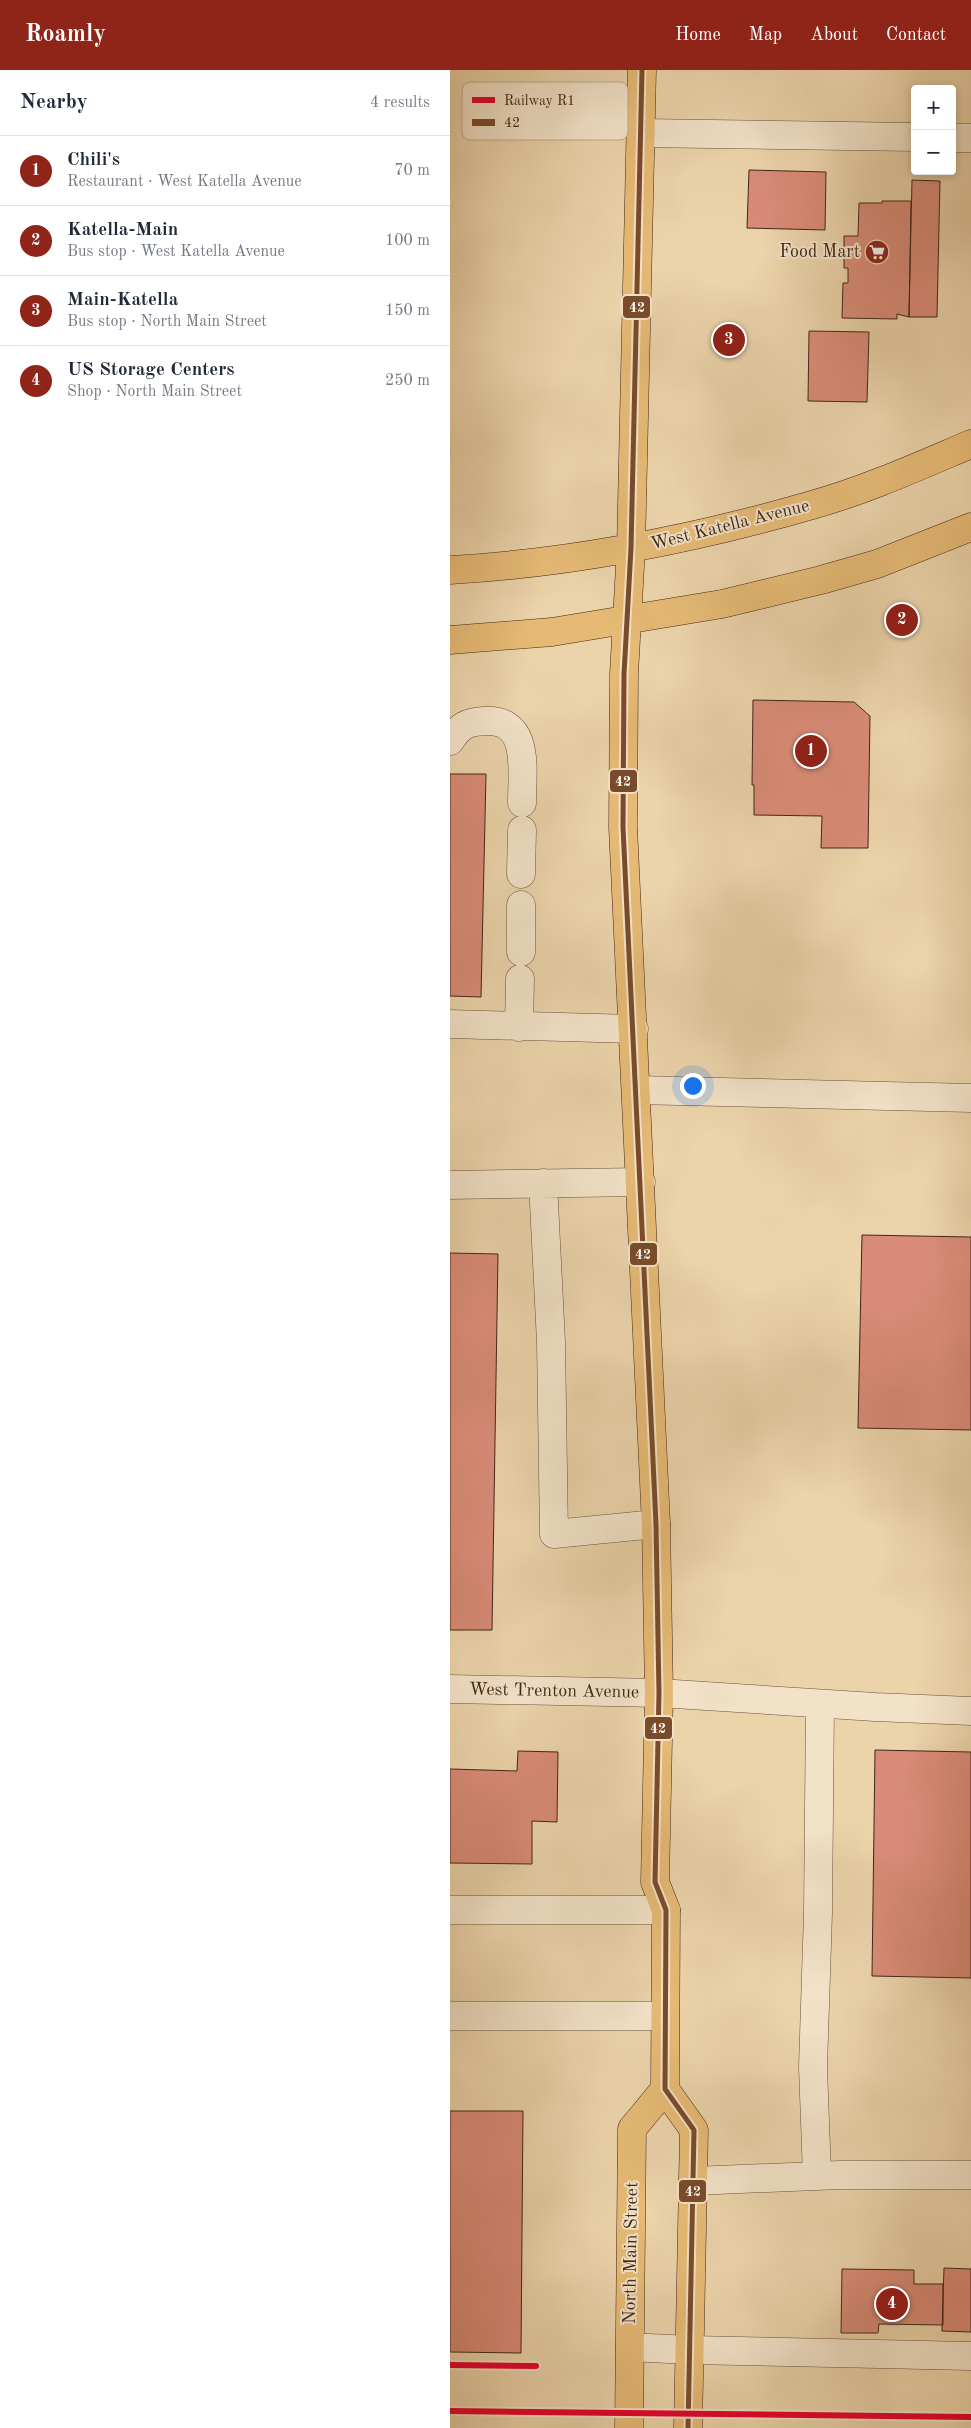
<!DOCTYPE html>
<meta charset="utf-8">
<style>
body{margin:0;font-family:"Old Standard TT",serif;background:#f6f6f7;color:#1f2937}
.controls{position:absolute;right:15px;top:15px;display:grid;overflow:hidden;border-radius:5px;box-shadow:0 2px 8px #0003}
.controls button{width:45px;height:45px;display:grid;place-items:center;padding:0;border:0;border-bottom:1px solid #e0e1e3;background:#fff;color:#1f2937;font:25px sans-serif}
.you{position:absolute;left:242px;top:1015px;width:18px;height:18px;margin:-12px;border:4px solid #fff;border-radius:50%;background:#1a73e8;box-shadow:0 0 0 8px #1a73e833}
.badge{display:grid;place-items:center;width:32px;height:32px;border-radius:50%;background:#8f2418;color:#fff;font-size:16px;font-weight:700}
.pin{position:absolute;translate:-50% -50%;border:2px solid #fff;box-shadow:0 1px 5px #0006}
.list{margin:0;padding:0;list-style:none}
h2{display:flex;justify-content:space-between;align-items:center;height:65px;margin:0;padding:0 20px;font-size:21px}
h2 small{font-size:16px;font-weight:400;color:#747a83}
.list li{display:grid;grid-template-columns:32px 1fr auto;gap:15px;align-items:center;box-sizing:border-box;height:70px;padding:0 20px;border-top:1px solid #e0e1e3}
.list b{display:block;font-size:19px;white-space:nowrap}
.list p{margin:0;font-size:16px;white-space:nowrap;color:#747a83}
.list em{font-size:16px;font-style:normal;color:#747a83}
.map{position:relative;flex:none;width:521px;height:2358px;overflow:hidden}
header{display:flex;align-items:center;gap:30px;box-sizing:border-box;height:70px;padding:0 25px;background:#8f2418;color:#fff}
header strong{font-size:24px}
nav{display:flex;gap:28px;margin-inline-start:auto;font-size:18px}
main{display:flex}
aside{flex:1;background:#fff}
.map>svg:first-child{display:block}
.building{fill:#d98b77;stroke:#402617}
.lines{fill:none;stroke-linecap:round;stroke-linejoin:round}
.minor-casing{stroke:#6b513c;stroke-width:29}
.major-casing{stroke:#402617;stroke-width:29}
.minor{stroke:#f2e2c8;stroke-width:28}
.major{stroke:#e6ba75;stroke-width:28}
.bus-1-casing{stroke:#f2e2c8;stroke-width:9}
.bus-1{stroke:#7a4b2a;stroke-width:5}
.rail-1-casing{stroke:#f2e2c8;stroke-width:10}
.rail-1{stroke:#e4002b;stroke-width:6}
.labels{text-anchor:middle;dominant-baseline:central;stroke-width:4;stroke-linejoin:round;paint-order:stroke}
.poi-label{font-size:18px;fill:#402617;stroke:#f2e2c8;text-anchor:end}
.street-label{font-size:18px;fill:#402617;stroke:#f2e2c8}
.key{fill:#f2e2c8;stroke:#bdaa93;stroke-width:1}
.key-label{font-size:14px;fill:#402617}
.line-badge{stroke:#f2e2c8;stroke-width:2}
.badge-label{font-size:14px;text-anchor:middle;font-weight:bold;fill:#fff}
</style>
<header>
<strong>Roamly</strong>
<nav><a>Home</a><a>Map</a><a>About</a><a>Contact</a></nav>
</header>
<main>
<aside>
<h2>Nearby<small>4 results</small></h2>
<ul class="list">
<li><span class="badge">1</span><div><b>Chili's</b><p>Restaurant · West Katella Avenue</p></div><em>70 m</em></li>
<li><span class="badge">2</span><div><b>Katella-Main</b><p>Bus stop · West Katella Avenue</p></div><em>100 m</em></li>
<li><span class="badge">3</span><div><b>Main-Katella</b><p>Bus stop · North Main Street</p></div><em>150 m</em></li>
<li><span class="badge">4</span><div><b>US Storage Centers</b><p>Shop · North Main Street</p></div><em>250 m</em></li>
</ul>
</aside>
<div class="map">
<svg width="521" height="2358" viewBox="0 0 521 2358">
<rect width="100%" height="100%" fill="#ebd3aa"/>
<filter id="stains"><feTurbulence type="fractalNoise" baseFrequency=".004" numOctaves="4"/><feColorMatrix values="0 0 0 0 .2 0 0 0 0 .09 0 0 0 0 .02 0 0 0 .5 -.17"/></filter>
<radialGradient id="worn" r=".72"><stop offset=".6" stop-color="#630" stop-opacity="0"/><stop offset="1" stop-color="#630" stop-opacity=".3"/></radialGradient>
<path class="building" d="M299 100 376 102 375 160 297 158Z
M462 110 490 111 487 247H459Z
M432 131H461L459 247 447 244V249L392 248 393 213H398V198H394V166H408L409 133H432Z
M359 261 419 262 417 332 358 331Z
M303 630 404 632 420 646 418 778H371L372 746 304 745V715H302Z
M0 704H36L31 927 0 926Z
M412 1165 521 1167V1360L408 1358Z
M0 1183 48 1184 42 1560H0Z
M425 1680 521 1682V1908L422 1906Z
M68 1681 108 1682 107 1752 82 1751V1794L0 1793V1699L67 1701Z
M0 2041H73L71 2283 0 2282Z
M494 2198 521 2199V2262L492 2261Z
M392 2199 464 2200V2214H493V2255L429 2254 428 2263H391Z"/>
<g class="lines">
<g class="minor-casing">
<path id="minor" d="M191 63 465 67
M502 68H521
M0 671C10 656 16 652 34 651 81 648 72 700 72 733
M71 804 72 760
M71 835V882
M0 954 184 959
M69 957 70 909
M186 1020 521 1028
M93 1113 101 1272 104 1464 206 1454
M0 1115 191 1112
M0 1619 209 1623 425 1637 521 1641
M0 1840H216
M0 1946H215
M367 2106 363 1997 368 1843 370 1634
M243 2111 390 2105H521
M180 2277 239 2280 521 2286"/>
</g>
<g class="major-casing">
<path id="major" d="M192 0 181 478 174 604 173 757 206 1454 209 1623 205 1812 216 1840 215 2019 244 2060 238 2358
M0 500C122 493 244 469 362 435 416 420 469 396 521 374
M0 570 102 562 272 534 371 510 427 494 521 457
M179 2358 182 2059 215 2019"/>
</g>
<use href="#minor" class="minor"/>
<use href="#major" class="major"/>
<g class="bus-1-casing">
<path id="bus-1" d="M192 0 181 478 174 604 173 757 206 1454 209 1623 205 1812 216 1840 215 2019 244 2060 238 2358"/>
</g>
<use href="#bus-1" class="bus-1"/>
<g class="rail-1-casing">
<path id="rail-1" d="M0 2295 86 2296
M0 2341 521 2347"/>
</g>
<use href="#rail-1" class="rail-1"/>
</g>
<defs>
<g id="supermarket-disc" transform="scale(1.25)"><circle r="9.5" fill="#8f2418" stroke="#f2e2c8"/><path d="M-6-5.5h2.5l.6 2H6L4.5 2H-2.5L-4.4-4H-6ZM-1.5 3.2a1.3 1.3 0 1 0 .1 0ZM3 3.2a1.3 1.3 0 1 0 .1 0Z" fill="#fff"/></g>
</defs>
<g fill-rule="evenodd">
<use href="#supermarket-disc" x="427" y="182"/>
</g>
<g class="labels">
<g class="poi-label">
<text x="410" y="182">Food Mart</text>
</g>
<g class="street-label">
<text transform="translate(280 455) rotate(-14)">West Katella Avenue</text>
<text transform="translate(104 1621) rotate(1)">West Trenton Avenue</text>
<text transform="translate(181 2183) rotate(-89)">North Main Street</text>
</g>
</g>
<rect x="12" y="12" width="166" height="58" rx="8" class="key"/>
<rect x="22" y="27" width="23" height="6" fill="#e4002b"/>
<rect x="22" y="49" width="23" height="7" fill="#7a4b2a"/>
<g class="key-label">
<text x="54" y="35">Railway R1</text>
<text x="54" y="57">42</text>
</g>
<g class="line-badge">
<rect x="172" y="225" width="29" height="24" rx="5" fill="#7a4b2a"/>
<rect x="159" y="699" width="29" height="24" rx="5" fill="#7a4b2a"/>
<rect x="179" y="1172" width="29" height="24" rx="5" fill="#7a4b2a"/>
<rect x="194" y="1646" width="29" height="24" rx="5" fill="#7a4b2a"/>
<rect x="228" y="2109" width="29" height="24" rx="5" fill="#7a4b2a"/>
</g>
<g class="badge-label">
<text x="187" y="242">42</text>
<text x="173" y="716">42</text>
<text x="193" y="1189">42</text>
<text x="208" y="1663">42</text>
<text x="243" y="2126">42</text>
</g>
<rect width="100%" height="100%" filter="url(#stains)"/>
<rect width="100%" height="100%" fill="url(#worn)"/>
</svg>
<div class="controls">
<button>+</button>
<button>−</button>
</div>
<div class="you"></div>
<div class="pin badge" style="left:361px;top:681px">1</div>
<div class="pin badge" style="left:452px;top:550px">2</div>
<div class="pin badge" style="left:279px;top:270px">3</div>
<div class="pin badge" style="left:442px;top:2234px">4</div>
</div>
</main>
